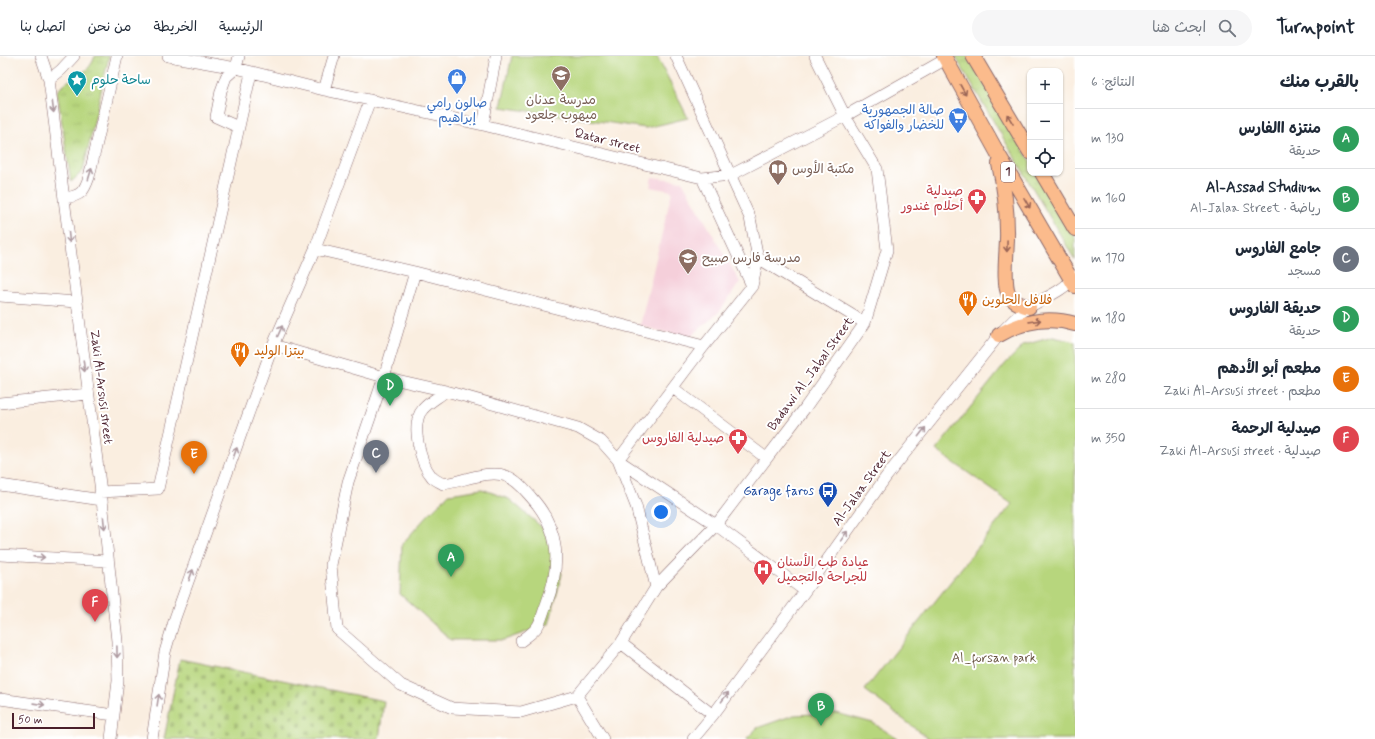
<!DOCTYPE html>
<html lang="ar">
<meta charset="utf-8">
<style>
body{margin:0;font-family:Mynerve,"Playpen Sans Arabic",sans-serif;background:#f6f6f7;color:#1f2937;direction:rtl}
.controls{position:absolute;right:12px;top:12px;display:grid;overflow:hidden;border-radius:8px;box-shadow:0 1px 3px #0004}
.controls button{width:36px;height:36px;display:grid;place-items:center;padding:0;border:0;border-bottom:1px solid #e0e1e3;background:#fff;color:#1f2937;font:20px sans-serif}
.scale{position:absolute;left:12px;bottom:10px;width:83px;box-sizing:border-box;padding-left:4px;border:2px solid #4a1f2b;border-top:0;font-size:11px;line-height:14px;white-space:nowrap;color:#4a1f2b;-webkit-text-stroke:3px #fff;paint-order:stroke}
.you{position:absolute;left:661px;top:456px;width:14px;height:14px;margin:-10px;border:3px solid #fff;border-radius:50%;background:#1a73e8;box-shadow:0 0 0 6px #1a73e833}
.badge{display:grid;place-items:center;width:26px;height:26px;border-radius:50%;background:#111827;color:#fff;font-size:13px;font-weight:700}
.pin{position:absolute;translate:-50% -33px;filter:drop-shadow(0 1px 2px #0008)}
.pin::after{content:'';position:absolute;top:21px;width:14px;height:12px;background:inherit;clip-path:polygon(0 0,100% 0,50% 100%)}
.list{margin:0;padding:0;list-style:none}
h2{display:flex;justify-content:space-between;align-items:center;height:52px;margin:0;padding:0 16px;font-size:17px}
h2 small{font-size:13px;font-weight:400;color:#747a83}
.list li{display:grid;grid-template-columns:26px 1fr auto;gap:12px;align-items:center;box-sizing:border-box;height:60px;padding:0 16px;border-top:1px solid #e0e1e3}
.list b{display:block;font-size:15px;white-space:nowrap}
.list p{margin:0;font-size:13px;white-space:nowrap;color:#747a83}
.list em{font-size:13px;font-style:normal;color:#747a83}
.icon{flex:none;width:22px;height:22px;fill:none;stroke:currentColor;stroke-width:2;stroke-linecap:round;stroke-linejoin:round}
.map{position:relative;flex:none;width:1075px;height:683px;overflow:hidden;direction:ltr}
header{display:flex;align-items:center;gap:24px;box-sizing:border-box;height:56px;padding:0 20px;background:#fff;border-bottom:1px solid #e0e1e3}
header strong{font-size:19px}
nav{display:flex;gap:22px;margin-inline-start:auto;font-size:14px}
.search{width:280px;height:36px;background:#f6f6f7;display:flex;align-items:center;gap:10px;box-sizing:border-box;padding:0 14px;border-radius:22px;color:#747a83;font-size:15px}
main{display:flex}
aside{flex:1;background:#fff}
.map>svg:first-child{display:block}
.built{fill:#f5cfda}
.grass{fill:url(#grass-tufts);stroke:#807a54}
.cemetery{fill:url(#cemetery-stones);stroke:#807a54}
.park{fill:#b7d67d;stroke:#807a54}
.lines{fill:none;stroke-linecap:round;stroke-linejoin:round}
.minor-casing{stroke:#88676a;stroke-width:12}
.major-casing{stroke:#88676a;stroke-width:16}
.minor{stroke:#fff;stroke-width:11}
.major{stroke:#fbbb8c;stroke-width:14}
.oneway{stroke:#9a6557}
.oneway2{stroke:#ae9aa0}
.labels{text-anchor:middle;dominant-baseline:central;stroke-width:4;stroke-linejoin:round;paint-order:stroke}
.shield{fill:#fff;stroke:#80626b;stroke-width:1}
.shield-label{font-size:12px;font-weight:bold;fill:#4a1f2b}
.culture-label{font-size:13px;fill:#0d838f;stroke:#fff;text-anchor:start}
.education-label{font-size:13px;fill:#785e54;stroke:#fff;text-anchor:start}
.shop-label{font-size:13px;fill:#366cbe;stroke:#fff}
.street-label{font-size:13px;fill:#4a1f2b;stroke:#fff}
.health-label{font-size:13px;fill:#be3a42;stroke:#fff;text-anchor:end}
.food-label{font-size:13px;fill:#c56008;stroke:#fff;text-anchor:start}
.transit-label{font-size:13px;fill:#164399;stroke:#fff;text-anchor:end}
.park-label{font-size:13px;fill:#6b5644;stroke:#fff}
</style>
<header>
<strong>Turnpoint</strong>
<div class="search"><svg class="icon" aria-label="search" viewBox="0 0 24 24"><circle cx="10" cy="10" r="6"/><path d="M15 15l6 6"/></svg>ابحث هنا</div>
<nav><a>الرئيسية</a><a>الخريطة</a><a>من نحن</a><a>اتصل بنا</a></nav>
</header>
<main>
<aside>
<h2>بالقرب منك<small>النتائج: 6</small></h2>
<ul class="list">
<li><span class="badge" style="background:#2e9e5b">A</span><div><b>منتزه االفارس</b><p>حديقة</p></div><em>130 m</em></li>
<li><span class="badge" style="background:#2e9e5b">B</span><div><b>Al-Assad Studium</b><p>رياضة · Al-Jalaa Street</p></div><em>160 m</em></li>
<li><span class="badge" style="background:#6b7280">C</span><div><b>جامع الفاروس</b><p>مسجد</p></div><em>170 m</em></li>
<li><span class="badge" style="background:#2e9e5b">D</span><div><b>حديقة الفاروس</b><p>حديقة</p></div><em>180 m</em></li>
<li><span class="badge" style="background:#e8710a">E</span><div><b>مطعم أبو الأدهم</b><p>مطعم · Zaki Al-Arsusi street</p></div><em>280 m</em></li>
<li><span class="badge" style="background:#e0444e">F</span><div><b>صيدلية الرحمة</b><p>صيدلية · Zaki Al-Arsusi street</p></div><em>350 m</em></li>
</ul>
</aside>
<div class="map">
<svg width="1075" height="683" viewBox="0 0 1075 683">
<defs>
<pattern id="grass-tufts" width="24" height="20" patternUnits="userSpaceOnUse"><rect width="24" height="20" fill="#b7d67d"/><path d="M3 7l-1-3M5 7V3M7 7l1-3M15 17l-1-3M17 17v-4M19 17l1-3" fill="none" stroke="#9fb76c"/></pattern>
<pattern id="cemetery-stones" width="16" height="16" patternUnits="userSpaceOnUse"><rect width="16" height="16" fill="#b7d67d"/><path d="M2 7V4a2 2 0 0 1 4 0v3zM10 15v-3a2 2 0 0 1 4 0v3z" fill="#9fb76c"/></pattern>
</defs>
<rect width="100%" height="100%" fill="#fff"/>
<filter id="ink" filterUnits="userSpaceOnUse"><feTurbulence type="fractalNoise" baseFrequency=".025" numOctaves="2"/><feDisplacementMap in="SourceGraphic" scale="8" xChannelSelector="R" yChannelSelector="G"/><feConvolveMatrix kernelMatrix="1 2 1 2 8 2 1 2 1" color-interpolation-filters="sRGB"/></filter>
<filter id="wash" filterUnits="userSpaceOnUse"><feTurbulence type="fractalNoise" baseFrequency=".012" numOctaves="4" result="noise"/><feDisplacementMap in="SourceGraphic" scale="16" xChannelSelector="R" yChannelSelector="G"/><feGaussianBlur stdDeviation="0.9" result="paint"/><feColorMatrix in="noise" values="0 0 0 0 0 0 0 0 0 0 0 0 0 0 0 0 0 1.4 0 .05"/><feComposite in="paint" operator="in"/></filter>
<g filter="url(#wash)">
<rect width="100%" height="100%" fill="#faeee0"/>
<path class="built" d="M652 121 682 125 740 226 720 255 689 282 640 270 672 135 650 131Z"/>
<path class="grass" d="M95 0H109L83 115 71 126 57 35C59 33 62 30 64 28 76 19 90 17 95 0Z
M955 0H968L1030 105V117H1037L1075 181V204Z"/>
<path class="cemetery" d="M180 603 384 645 379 683H164Z"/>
<path class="park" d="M512 0H657L688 62 646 72 501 51Z
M1053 281 1075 286V683H929L865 634 1012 448 936 394 1006 307 1024 289Z
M482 433 509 443 544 473 562 518 549 568 504 584H451L400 538 402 488 428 459 449 438Z
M836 657 873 667 898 683H746L757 672 794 659Z"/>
</g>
<g filter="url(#ink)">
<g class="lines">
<g class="minor-casing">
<path id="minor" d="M41 0 49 24 102 444 117 585 118 625 111 683
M168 0 236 12 324 34 483 69 702 122 731 119 845 60 946 3
M49 24 61 14 74 0
M324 34 334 0
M483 69 496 0
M238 71 216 61 221 35 226 21 236 12 239 0
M702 122 752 230
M64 142C81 140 84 136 89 121L117 0
M315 193 415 216 704 290
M758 202 865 267
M415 216 384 321 348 426 331 509 337 573 401 629 452 652 521 656 577 640 621 587 656 531 636 450 618 404 704 290 752 230 758 202 750 162 676 0
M0 240 76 246
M273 289 384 321 446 335 578 372 601 385 618 404 716 469 805 535
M673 332 766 402
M446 335C439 341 429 346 423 353 410 367 420 407 432 421 435 424 440 426 443 428 461 426 489 413 506 420 516 423 524 433 531 441 561 474 561 509 546 549 543 556 541 566 537 571 533 577 526 581 521 585
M0 347 88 338
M0 429 102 444
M100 436 158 433 251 17
M0 499 108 505
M656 531 716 469 805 352 865 267 887 194 877 113 845 60 815 0
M621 587 713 659
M577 640 603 683
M0 643 114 659
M152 683 165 596 175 562 273 289 315 193 370 44
M693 683 713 659 805 535 886 421 999 279C1008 269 1017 259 1029 251 1044 242 1064 235 1075 220"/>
</g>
<g class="major-casing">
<path id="major" d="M944 0 997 96 1075 230
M973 0 1030 96
M999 108C1004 130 1007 152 1007 175 1008 189 1002 227 1009 239 1013 246 1021 249 1029 251
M1042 117 1075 173
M999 279C1023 265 1048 260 1075 268"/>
</g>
<use href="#minor" class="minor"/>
<use href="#major" class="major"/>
</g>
<defs><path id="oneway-shaft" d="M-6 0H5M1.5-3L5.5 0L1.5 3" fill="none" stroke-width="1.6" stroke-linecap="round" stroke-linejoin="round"/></defs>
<g class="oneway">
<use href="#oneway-shaft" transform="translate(963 34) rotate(61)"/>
<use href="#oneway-shaft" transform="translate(1010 63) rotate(-121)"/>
<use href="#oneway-shaft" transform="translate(1027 147) rotate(60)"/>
<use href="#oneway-shaft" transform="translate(1007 190) rotate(91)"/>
<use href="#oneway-shaft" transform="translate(1035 265) rotate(-8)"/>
</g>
<g class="oneway2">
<use href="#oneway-shaft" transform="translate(53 51) rotate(83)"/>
<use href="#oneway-shaft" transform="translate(90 118) rotate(-73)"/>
<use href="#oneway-shaft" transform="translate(69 181) rotate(84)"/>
<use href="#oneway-shaft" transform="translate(280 275) rotate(-66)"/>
<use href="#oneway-shaft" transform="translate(84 310) rotate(83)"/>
<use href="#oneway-shaft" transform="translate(922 376) rotate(-52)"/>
<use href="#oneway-shaft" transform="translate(235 397) rotate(-70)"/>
<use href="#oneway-shaft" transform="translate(104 467) rotate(84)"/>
<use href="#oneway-shaft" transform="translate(844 480) rotate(-55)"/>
<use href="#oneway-shaft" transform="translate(39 501) rotate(3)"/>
<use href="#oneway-shaft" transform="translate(191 519) rotate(-70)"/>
<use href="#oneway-shaft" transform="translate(117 596) rotate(89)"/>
<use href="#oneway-shaft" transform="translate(725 641) rotate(-53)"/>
<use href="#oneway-shaft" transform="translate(158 644) rotate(-81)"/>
<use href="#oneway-shaft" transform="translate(39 648) rotate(8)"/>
</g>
</g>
<defs>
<g id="school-pin" transform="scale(1)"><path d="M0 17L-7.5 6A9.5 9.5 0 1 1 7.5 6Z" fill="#8d6e63" stroke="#fff"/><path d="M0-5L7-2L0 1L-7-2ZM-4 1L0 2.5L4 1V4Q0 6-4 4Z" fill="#fff"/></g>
<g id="shop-pin" transform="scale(1)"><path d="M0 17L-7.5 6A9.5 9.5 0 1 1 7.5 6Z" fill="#3f7fe0" stroke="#fff"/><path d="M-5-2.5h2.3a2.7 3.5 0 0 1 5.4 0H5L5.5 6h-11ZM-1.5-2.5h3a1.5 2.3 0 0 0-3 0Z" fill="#fff"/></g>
<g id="sight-pin" transform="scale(1)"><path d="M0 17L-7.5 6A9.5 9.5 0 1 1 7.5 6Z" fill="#0f9aa8" stroke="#fff"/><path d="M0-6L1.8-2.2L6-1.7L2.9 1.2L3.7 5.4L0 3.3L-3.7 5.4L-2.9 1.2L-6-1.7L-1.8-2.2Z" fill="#fff"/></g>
<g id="supermarket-pin" transform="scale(1)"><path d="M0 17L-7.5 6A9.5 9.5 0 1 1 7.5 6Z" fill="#3f7fe0" stroke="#fff"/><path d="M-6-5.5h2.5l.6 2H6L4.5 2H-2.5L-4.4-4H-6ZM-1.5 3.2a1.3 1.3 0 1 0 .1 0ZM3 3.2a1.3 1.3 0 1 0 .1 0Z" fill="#fff"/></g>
<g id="library-pin" transform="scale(1)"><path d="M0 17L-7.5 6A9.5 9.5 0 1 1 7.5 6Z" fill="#8d6e63" stroke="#fff"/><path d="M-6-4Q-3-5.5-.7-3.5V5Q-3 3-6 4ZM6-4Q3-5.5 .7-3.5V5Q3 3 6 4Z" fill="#fff"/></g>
<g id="pharmacy-pin" transform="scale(1)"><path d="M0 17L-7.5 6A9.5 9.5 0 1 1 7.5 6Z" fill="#e0444e" stroke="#fff"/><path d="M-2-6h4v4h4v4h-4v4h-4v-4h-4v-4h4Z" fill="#fff"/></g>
<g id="restaurant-pin" transform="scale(1)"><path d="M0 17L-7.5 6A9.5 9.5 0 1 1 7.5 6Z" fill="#e8710a" stroke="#fff"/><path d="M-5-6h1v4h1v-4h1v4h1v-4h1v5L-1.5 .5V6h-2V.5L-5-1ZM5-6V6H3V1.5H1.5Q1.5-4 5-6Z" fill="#fff"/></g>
<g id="bus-pin" transform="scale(1)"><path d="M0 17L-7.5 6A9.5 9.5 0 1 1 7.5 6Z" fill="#1a4fb4" stroke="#fff"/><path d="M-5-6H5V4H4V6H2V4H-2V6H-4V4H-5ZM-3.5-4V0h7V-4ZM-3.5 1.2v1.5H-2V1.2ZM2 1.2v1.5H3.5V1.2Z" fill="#fff"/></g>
<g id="hospital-pin" transform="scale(1)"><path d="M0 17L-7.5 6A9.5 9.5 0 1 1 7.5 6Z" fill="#e0444e" stroke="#fff"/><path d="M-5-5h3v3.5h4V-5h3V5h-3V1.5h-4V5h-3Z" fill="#fff"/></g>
</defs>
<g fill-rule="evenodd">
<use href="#school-pin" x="561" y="19"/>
<use href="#shop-pin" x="457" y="22"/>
<use href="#sight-pin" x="77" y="24"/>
<use href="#supermarket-pin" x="958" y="61"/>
<use href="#library-pin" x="778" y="113"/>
<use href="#pharmacy-pin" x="977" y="142"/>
<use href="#school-pin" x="688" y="202"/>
<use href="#restaurant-pin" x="968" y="244"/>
<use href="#restaurant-pin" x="240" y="295"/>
<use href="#pharmacy-pin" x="738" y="382"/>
<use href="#bus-pin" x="828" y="435"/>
<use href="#hospital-pin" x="763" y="513"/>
</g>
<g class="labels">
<rect class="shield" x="1001" y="106" width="14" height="20" rx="3"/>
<g class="shield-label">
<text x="1008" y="116">1</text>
</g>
<g class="culture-label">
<text x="91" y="24">ساحة حلوم</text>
</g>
<g class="education-label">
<text x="561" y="44" text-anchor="middle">مدرسة عدنان<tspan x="561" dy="15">ميهوب جلعود</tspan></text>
<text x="792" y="113">مكتبة الأوس</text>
<text x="702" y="202">مدرسة فارس صبيح</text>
</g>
<g class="shop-label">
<text x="457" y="47">صالون رامي<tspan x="457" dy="15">إبراهيم</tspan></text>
<text x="944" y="54" text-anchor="end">صالة الجمهورية<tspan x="944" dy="15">للخضار والفواكه</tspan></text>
</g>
<g class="street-label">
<text transform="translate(607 85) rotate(14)">Qatar street</text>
<text transform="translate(811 318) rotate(-54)">Badawi Al_Jabal Street</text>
<text transform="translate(101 331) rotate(83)">Zaki Al-Arsusi street</text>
<text transform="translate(862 432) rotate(-54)">Al-Jalaa Street</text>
</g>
<g class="health-label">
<text x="963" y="135">صيدلية<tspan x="963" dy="15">أحلام غندور</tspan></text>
<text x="724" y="382">صيدلية الفاروس</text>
<text x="777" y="506" text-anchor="start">عيادة طب الأسنان<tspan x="777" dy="15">للجراحة والتجميل</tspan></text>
</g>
<g class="food-label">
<text x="982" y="244">فلافل الحلوين</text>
<text x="254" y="295">بيتزا الوليد</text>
</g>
<g class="transit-label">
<text x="814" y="435">Garage faros</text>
</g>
<g class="park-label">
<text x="994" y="602">Al_forsan park</text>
</g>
</g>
</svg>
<div class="controls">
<button>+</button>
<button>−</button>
<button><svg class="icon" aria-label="locate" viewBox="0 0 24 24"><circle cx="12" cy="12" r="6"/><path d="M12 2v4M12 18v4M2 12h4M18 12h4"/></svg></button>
</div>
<div class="scale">50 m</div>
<div class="you"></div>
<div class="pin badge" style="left:451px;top:521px;background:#2e9e5b">A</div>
<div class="pin badge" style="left:821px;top:670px;background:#2e9e5b">B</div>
<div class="pin badge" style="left:376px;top:417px;background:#6b7280">C</div>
<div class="pin badge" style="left:390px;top:350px;background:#2e9e5b">D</div>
<div class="pin badge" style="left:194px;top:418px;background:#e8710a">E</div>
<div class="pin badge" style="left:95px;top:566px;background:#e0444e">F</div>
</div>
</main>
